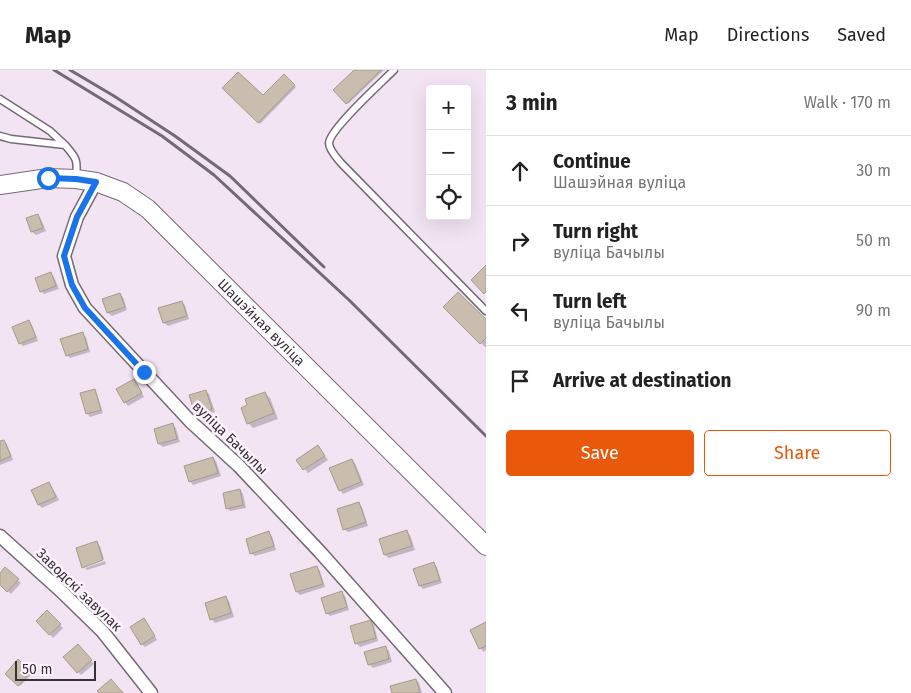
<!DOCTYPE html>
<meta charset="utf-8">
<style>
body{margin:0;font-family:"Fira Sans",sans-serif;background:#f2f2f2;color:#222}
.controls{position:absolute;right:15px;top:15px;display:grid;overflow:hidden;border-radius:5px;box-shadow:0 5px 20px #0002}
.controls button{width:45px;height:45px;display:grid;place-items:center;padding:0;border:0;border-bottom:1px solid #e0e0e0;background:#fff;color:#222;font:25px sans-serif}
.scale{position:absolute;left:15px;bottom:12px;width:81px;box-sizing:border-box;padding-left:5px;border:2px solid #373238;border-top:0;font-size:14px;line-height:18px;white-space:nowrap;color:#373238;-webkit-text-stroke:4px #fef3fe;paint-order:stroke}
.stop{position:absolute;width:15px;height:15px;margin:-11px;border:4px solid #1a73e8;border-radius:50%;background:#fff}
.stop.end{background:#1a73e8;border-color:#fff;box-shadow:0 1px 5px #0008}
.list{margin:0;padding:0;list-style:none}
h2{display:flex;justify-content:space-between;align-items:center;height:65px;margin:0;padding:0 20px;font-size:21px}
h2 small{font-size:16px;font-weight:400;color:#767676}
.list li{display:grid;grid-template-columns:32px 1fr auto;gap:15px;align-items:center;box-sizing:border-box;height:70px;padding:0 20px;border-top:1px solid #e0e0e0}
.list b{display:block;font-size:19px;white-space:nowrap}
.list p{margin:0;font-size:16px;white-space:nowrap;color:#767676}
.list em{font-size:16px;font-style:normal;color:#767676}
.actions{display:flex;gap:10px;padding:15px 20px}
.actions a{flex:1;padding:11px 0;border:1px solid #ea580c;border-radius:5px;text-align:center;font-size:18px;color:#ea580c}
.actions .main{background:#ea580c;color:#fff}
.icon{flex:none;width:28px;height:28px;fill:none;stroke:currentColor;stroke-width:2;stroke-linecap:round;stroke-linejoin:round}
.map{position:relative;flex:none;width:486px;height:623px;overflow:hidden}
header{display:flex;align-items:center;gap:30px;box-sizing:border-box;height:70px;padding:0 25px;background:#fff;border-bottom:1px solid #e0e0e0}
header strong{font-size:24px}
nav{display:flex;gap:28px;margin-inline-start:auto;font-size:18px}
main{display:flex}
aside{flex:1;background:#fff}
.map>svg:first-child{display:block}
.shadow{fill:#0003}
.building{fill:#c9bdae;stroke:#a79b8d}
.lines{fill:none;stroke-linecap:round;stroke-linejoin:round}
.service-casing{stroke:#756975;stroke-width:9}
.minor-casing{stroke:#756975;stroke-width:15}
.secondary-casing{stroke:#756975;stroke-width:20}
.service{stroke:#fff;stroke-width:6}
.minor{stroke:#fff;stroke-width:12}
.secondary{stroke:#fff;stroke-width:18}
.rail{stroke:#736b74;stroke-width:3}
.route{stroke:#1a73e8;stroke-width:6}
.labels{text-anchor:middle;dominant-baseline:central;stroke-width:5;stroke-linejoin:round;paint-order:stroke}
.street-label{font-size:14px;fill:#373238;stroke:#fef3fe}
</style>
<header>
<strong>Map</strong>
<nav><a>Map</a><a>Directions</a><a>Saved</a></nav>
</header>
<main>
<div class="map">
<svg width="486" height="623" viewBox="0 0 486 623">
<rect width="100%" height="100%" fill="#f3e4f3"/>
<path class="shadow" d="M356 0H384L348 34 335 20Z
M284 5 296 17 260 54 224 18 263 27Z
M38 145 41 149 46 161 36 165 32 162 28 149Z
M51 204 54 207 59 219 44 224 41 221Z
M119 224 123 227 127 240 112 246 108 243Z
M181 232 185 235 189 249 168 256 164 253 160 239Z
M445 237 486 251V278Z
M29 252 32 255 38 271 23 276 20 273Z
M82 264 86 267 90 282 70 288 67 285Z
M137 314 144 327 128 336 125 332 118 320Z
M94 320 97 324 103 343 90 347 87 343Z
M206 321 209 324 215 342 199 347 196 344Z
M265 323 270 328 278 349 253 358 248 353Z
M172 355 176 358 180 372 163 377 159 374 155 360Z
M4 371 7 374 13 390 0 395V373Z
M318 377 328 390 308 403 298 390Z
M213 388 216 391 221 406 193 415 190 411Z
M352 390 355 393 364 415 343 424 340 420Z
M49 413 52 417 59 430 42 438 39 435 33 421Z
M240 420 243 424 246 438 230 441 227 438Z
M359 434 362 437 368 456 348 462 344 459Z
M407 462 410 465 415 480 389 488 385 485Z
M269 463 272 466 276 480 255 486 251 483Z
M96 473 100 476 104 489 83 496Z
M105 491 106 494 87 500 85 498Z
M434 494 437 497 442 513 423 519 420 516Z
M317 497 320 501 325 517 300 525 297 522Z
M6 499 21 513 11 524 0 514V505Z
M341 523 345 526 349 540 330 546 327 543Z
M226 528 229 531 234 547 215 553 211 549Z
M47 542 63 558 53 568 37 551Z
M370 551 374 555 378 571 360 577 356 573Z
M147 553 157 570 145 577 142 574Z
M486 554V580L484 582 480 578Z
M78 576 94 594 81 605 65 587Z
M385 578 389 581 392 592 373 598 369 594Z
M18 591 32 604 20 616 6 604Z
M416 610 419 613 422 623H394Z"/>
<path class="building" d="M354 0H381L346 34 333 20Z
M238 2 263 25 284 4 295 15 258 53 222 18Z
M38 144 43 158 31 162 26 148Z
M486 195V222L484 224 471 210Z
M51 202 56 216 40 222 35 208Z
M458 222 486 249V268L480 274 443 237Z
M120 223 125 237 107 243 102 229Z
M182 231 187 246 163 253 158 238Z
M29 250 36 267 19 274 12 257Z
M83 262 88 279 66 286 60 269Z
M134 309 142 323 124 333 116 319Z
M95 319 101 340 86 344 80 323Z
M206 320 212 339 195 344 189 325Z
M265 322 274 343 247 354 241 338 247 335 245 329Z
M173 353 177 369 158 374 154 359Z
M4 370 11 386 0 391V371Z
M318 375 325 386 303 400 296 390Z
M213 387 218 403 189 412 184 396Z
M352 389 361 412 339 421 329 398Z
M49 412 56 427 38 435 31 420Z
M240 419 243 435 226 439 223 423Z
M359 432 366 452 343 460 337 439Z
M407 460 412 476 384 485 379 469Z
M269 461 274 476 250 484 246 469Z
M97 471 103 490 82 498 76 478Z
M434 492 440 510 419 516 413 499Z
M317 496 323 514 296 522 290 504Z
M5 497 19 509 7 522 0 515V503Z
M342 521 347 537 326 544 321 528Z
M226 526 231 543 210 550 205 533Z
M47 540 61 554 49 565 36 551Z
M144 548 155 566 141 575 130 557Z
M371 550 376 568 355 574 350 556Z
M486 552V576L479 579 470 560Z
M78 574 92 590 77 603 63 587Z
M386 576 389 589 368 595 364 582Z
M18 589 31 602 18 616 5 604Z
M111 609 123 623H99L97 621Z
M416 609 420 622 416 623H392L390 616Z"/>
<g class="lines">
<g class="service-casing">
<path id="service" d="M394 0C382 12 330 59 329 73 329 80 337 88 341 93L486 241
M0 29 50 61 65 75
M0 66 11 69 65 75C76 88 78 89 76 107"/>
</g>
<g class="minor-casing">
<path id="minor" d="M96 112 77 147 64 186 72 215 85 238 190 351 239 396 320 482 445 623
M0 466 61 521 103 562 151 623"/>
</g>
<g class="secondary-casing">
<g id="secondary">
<path id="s1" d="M0 115 48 108 76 109 96 112 123 122 148 139 486 476"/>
</g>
</g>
<use href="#service" class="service"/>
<use href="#minor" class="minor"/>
<use href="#secondary" class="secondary"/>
<path class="rail" d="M54 0 162 66 214 105 349 230 486 366
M70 0 114 26 175 66 230 106 324 197"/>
</g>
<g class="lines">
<path class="route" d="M48 108 76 109 96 112 77 147 64 186 72 215 85 238 144 302"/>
</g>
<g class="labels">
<g class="street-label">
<text stroke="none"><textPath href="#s1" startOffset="316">Шашэйная вуліца</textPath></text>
<text transform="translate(230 368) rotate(44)">вуліца Бачылы</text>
<text transform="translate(79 520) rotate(44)">Заводскі завулак</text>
</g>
</g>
</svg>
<div class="controls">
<button>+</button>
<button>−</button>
<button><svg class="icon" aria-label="locate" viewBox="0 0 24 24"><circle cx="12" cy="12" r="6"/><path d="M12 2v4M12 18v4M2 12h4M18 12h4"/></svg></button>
</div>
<div class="scale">50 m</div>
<div class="stop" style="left:48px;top:108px"></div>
<div class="stop end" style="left:144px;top:302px"></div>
</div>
<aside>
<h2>3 min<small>Walk · 170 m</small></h2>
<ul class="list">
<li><svg class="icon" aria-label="ahead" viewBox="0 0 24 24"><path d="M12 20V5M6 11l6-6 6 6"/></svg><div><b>Continue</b><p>Шашэйная вуліца</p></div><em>30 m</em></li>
<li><svg class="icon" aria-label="right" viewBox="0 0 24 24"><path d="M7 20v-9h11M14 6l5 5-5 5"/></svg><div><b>Turn right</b><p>вуліца Бачылы</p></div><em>50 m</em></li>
<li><svg class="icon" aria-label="left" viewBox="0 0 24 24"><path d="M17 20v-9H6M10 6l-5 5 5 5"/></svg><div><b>Turn left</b><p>вуліца Бачылы</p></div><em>90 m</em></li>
<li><svg class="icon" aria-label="arrive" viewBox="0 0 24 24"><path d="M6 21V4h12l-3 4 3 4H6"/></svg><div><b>Arrive at destination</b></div></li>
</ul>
<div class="actions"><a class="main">Save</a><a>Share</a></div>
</aside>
</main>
